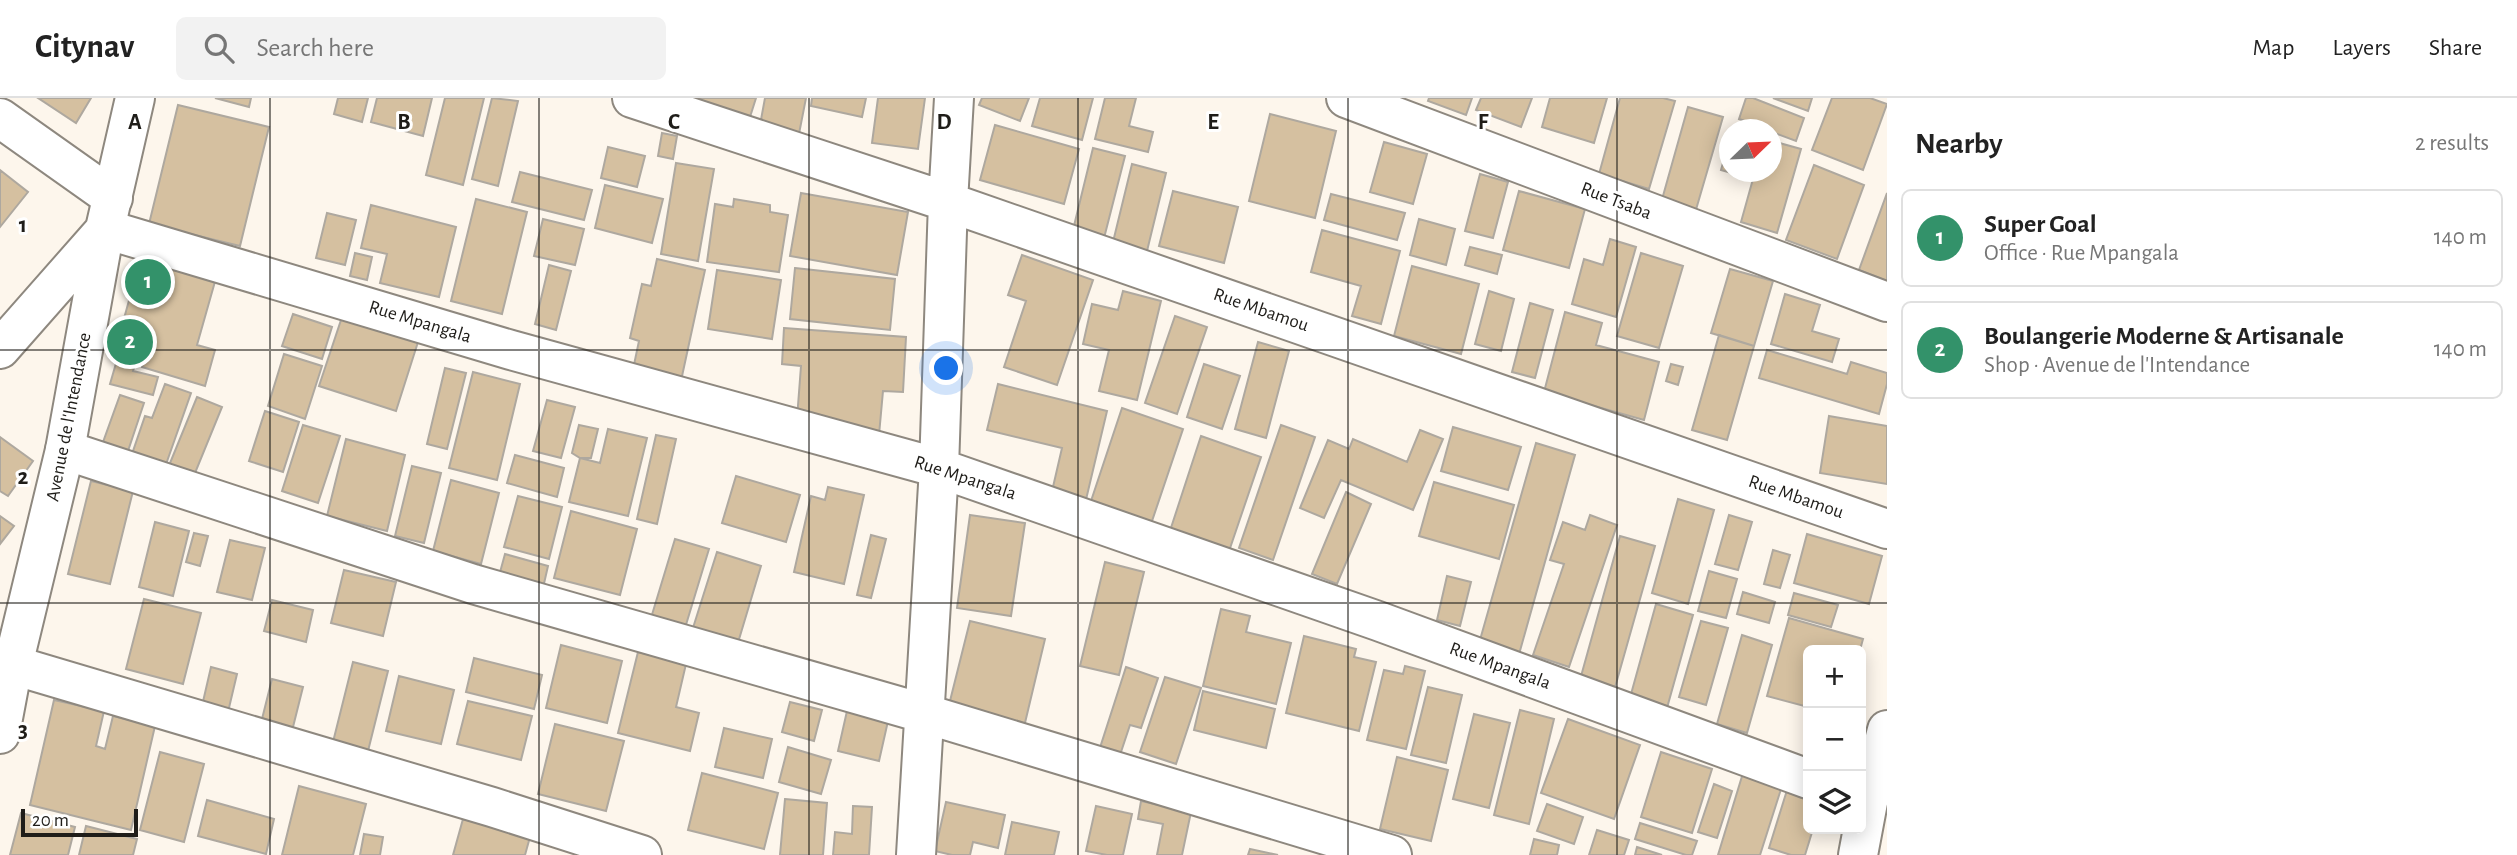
<!DOCTYPE html>
<meta charset="utf-8">
<style>
body{margin:0;font-family:"Alegreya Sans",sans-serif;background:#f2f2f2;color:#222}
.controls{position:absolute;right:21px;bottom:21px;display:grid;overflow:hidden;border-radius:10px;box-shadow:0 4px 18px #0003}
.controls button{width:63px;height:63px;display:grid;place-items:center;padding:0;border:0;border-bottom:2px solid #e0e0e0;background:#fff;color:#222;font:35px sans-serif}
.compass{position:absolute;left:1719px;top:21px;width:63px;height:63px;border-radius:50%;background:#fff;box-shadow:0 4px 18px #0003;rotate:67deg}
.scale{position:absolute;left:21px;bottom:18px;width:117px;box-sizing:border-box;padding-left:7px;border:4px solid #1f1d19;border-top:0;font-size:19px;line-height:24px;white-space:nowrap;color:#1f1d19;-webkit-text-stroke:5px #fff;paint-order:stroke}
.you{position:absolute;left:947px;top:271px;width:24px;height:24px;margin:-18px;border:5px solid #fff;border-radius:50%;background:#1a73e8;box-shadow:0 0 0 10px #1a73e833}
.badge{display:grid;place-items:center;width:46px;height:46px;border-radius:50%;background:#33926a;color:#fff;font-size:23px;font-weight:700}
.pin{position:absolute;translate:-50% -50%;border:4px solid #fff;box-shadow:0 2px 7px #0006}
.list{margin:0;padding:0;list-style:none}
h2{display:flex;justify-content:space-between;align-items:center;height:91px;margin:0;padding:0 28px;font-size:30px}
h2 small{font-size:23px;font-weight:400;color:#767676}
.list li{display:grid;grid-template-columns:46px 1fr auto;gap:21px;align-items:center;box-sizing:border-box;height:98px;margin:0 14px 14px;padding:0 14px;border:2px solid #e0e0e0;border-radius:10px}
.list b{display:block;font-size:26px;white-space:nowrap}
.list p{margin:0;font-size:23px;white-space:nowrap;color:#767676}
.list em{font-size:23px;font-style:normal;color:#767676}
.icon{flex:none;width:38px;height:38px;fill:none;stroke:currentColor;stroke-width:2;stroke-linecap:round;stroke-linejoin:round}
.map{position:relative;flex:none;width:1887px;height:757px;overflow:hidden}
header{display:flex;align-items:center;gap:42px;box-sizing:border-box;height:98px;padding:0 35px;background:#fff;border-bottom:2px solid #e0e0e0}
header strong{font-size:33px}
nav{display:flex;gap:38px;margin-inline-start:auto;font-size:24px}
.search{width:490px;height:63px;background:#f2f2f2;display:flex;align-items:center;gap:18px;box-sizing:border-box;padding:0 24px;border-radius:10px;color:#767676;font-size:26px}
main{display:flex}
aside{flex:1;background:#fff}
.map>svg:first-child{display:block}
.building{fill:#d5c0a0;stroke:#aea89f;stroke-width:2}
.lines{fill:none;stroke-linecap:round;stroke-linejoin:round}
.minor-casing{stroke:#8e887f;stroke-width:42}
.tertiary-casing{stroke:#8e887f;stroke-width:42}
.minor{stroke:#fff;stroke-width:38}
.tertiary{stroke:#fff;stroke-width:38}
.grid{fill:none;stroke:#1f1d19;stroke-width:2;stroke-opacity:0.55}
.labels{text-anchor:middle;dominant-baseline:central;stroke-width:6;stroke-linejoin:round;paint-order:stroke}
.street-label{font-size:19px;fill:#1f1d19;stroke:#fff}
.grid-label{font-size:23px;text-anchor:middle;font-weight:bold;fill:#1f1d19;stroke:#fff;stroke-width:6;stroke-linejoin:round;paint-order:stroke}
</style>
<header>
<strong>Citynav</strong>
<div class="search"><svg class="icon" aria-label="search" viewBox="0 0 24 24"><circle cx="10" cy="10" r="6"/><path d="M15 15l6 6"/></svg>Search here</div>
<nav><a>Map</a><a>Layers</a><a>Share</a></nav>
</header>
<main>
<div class="map">
<svg width="1887" height="757" viewBox="0 0 1887 757">
<rect width="100%" height="100%" fill="#fdf6ec"/>
<path class="building" d="M38 0H91L76 25Z
M215 0H251L249 9Z
M338 0H368L362 24 334 16Z
M377 0H432L423 38 371 24Z
M445 0H484L463 87 426 77Z
M492 0 518 3 498 88 472 81Z
M698 0H756L750 19 697 2Z
M765 0H806L797 46 758 38Z
M812 0H866L862 19 811 8Z
M878 0H925L918 51 872 45Z
M982 0H1029L1020 23 979 7Z
M1040 0H1093L1082 42 1032 28Z
M1105 0H1136L1129 28 1153 34 1148 54 1095 41Z
M1429 0H1472L1466 17 1428 3Z
M1481 0H1532L1521 29 1476 12Z
M1550 0H1607L1594 45 1542 29Z
M1620 0H1663L1675 3 1649 91 1599 76Z
M1746 0H1753L1804 20 1796 43 1772 34V32L1739 21Z
M1773 0H1812L1808 13Z
M1832 0H1870L1887 6 1863 72 1812 52Z
M178 7 269 29 240 148 149 126Z
M1688 9 1723 19 1695 115 1661 105Z
M1270 16 1336 33 1315 120 1249 103Z
M995 27 1079 51 1064 106 980 82Z
M662 35 677 38 673 61 658 58Z
M1730 40V74H1772V43L1801 51 1777 135 1741 124 1753 81 1721 72Z
M1384 44 1427 56 1413 106 1370 94Z
M608 49 645 58 637 89 601 80Z
M1093 50 1125 58 1103 144 1072 136Z
M676 65 714 71 698 163 661 156Z
M1132 66 1166 75 1147 153 1113 144Z
M1814 67 1864 87 1837 161 1786 142Z
M0 72 28 94 0 129Z
M520 74 592 92 584 122 512 104Z
M1480 76 1508 84 1493 140 1465 133Z
M605 87 663 101 652 145 595 130Z
M1173 93 1238 109 1224 165 1159 148Z
M1519 93 1585 111 1569 170 1503 152Z
M801 95 908 114 897 177 790 158Z
M1887 95V183L1859 172Z
M1331 96 1405 115 1397 142 1324 122Z
M476 101 527 114 502 216 451 203Z
M734 101 770 107V114L788 117 779 174 707 164 715 106 733 109Z
M371 107 456 129 439 199 380 185 387 156 361 150Z
M327 115 356 122 345 167 316 160Z
M543 121 584 131 575 167 534 158Z
M1419 121 1455 131 1446 167 1410 157Z
M1322 132 1400 153 1381 226 1352 218 1361 188 1311 174Z
M1610 141 1636 149 1616 219 1572 206 1584 161 1603 167Z
M1470 149 1502 157 1497 176 1465 167Z
M143 152 218 173 197 247 215 252 205 288 142 269 144 261 115 253Z
M355 155 372 159 367 182 350 178Z
M1641 155 1683 168 1659 250 1617 238Z
M1022 157 1093 182 1057 287 1004 269 1026 203 1008 197Z
M657 161 705 172 679 292 631 281 639 243 630 240 642 186 651 188Z
M549 167 571 173 556 232 535 226Z
M1412 168 1479 186 1461 256 1394 238Z
M795 170 895 181 890 232 790 221Z
M1730 171 1773 183 1754 248 1711 235Z
M717 172 781 182 772 241 708 231Z
M1123 193 1161 203 1137 302 1099 293 1109 252 1083 246 1092 206 1118 212Z
M1489 193 1514 201 1501 253 1475 246Z
M1785 196 1820 207 1812 233 1839 241 1832 264 1771 246Z
M1530 205 1553 212 1535 280 1512 274Z
M1565 214 1602 225 1596 247 1659 264 1644 322 1544 294Z
M293 216 332 229 322 261 282 248Z
M1175 218 1207 229 1177 316 1145 305Z
M342 219 418 244 396 313 319 288Z
M784 230 906 239 903 294 883 293 879 337 797 321 801 268 782 266Z
M1719 237 1754 248 1727 342 1692 332Z
M1258 244 1289 253 1266 340 1235 331Z
M1767 252 1847 276 1851 264 1887 275V286L1879 316 1759 280Z
M284 256 322 268 305 321 268 308Z
M117 262 135 267 133 273 158 279 153 297 110 286Z
M1204 266 1240 278 1222 331 1187 319Z
M1671 266 1683 269 1678 287 1666 283Z
M445 270 466 275 447 351 427 346Z
M473 274 520 286 497 382 449 370Z
M165 286 191 295 164 372 131 359 145 318 152 320Z
M998 286 1107 313 1084 410 1050 402 1062 350 987 332Z
M120 297 144 305 127 356 102 347Z
M197 299 222 309 193 380 168 370Z
M547 302 575 309 561 360 533 353Z
M1122 310 1183 331 1150 429 1089 409Z
M265 313 299 324 283 374 249 363Z
M1829 318 1887 328V386L1820 375Z
M303 327 340 338 318 405 282 393Z
M579 327 598 331 591 360H580L572 355Z
M1281 327 1315 339 1273 462 1239 450Z
M1453 329 1521 349 1508 392 1441 373Z
M608 331 647 340 628 418 569 404 580 360 600 365Z
M1420 332 1443 341 1413 412 1341 382 1324 420 1300 410 1328 342 1349 351 1353 341 1407 364Z
M656 337 676 341 657 426 637 421Z
M1201 338 1261 359 1226 462 1167 442Z
M0 339 33 363 8 398 0 393Z
M346 341 405 357 387 433 327 418Z
M1536 345 1575 357 1516 567 1476 556Z
M515 357 564 370 557 399 507 385Z
M412 368 441 375 424 445 395 438Z
M736 378 800 397 786 444 722 425Z
M451 382 499 395 481 466 433 453Z
M91 383 133 393 110 486 68 476Z
M1434 384 1514 407 1499 461 1419 438Z
M828 389 864 397 844 486 794 474 811 398 825 402Z
M1346 394 1371 406 1337 486 1312 476Z
M518 398 562 409 549 461 504 449Z
M1678 401 1714 412 1688 506 1652 495Z
M571 413 637 431 620 497 554 480Z
M970 417 1025 425 1011 518 957 510Z
M1590 417 1617 427 1569 569 1533 557 1564 466 1550 462 1563 424 1585 432Z
M1729 417 1752 424 1738 472 1715 466Z
M0 418 14 428 0 446Z
M155 424 189 433 173 498 139 489Z
M194 435 208 438 200 468 186 464Z
M1807 436 1882 458 1869 506 1794 485Z
M871 437 886 441 871 500 857 497Z
M1620 438 1655 448 1612 600 1578 589Z
M675 441 709 451 685 530 651 520Z
M230 442 265 450 252 502 217 494Z
M1773 452 1790 457 1780 490 1764 486Z
M717 454 761 468 737 548 692 533Z
M505 456 548 468 543 490 499 478Z
M1105 464 1144 474 1119 577 1080 568Z
M344 472 396 484 383 538 331 525Z
M1709 473 1737 481 1726 520 1698 513Z
M1447 478 1471 484 1460 528 1437 522Z
M1743 494 1775 504 1769 525 1737 516Z
M1794 495 1838 507 1831 529 1788 517Z
M144 501 201 515 183 586 126 571Z
M272 502 313 512 306 544 264 533Z
M1656 506 1693 517 1665 617 1628 607Z
M1221 511 1250 518 1246 534 1291 545 1276 606 1203 588Z
M1789 520 1863 541 1860 552H1808V609L1767 598Z
M970 523 1045 541 1024 629 948 611Z
M1701 523 1728 530 1706 607 1679 599Z
M1742 537 1772 547 1747 635 1717 626Z
M1304 538 1356 551 1354 559 1376 564 1359 633 1286 615Z
M561 547 622 563 607 625 546 610Z
M638 554 686 566 676 609 699 615 690 653 618 635Z
M474 560 542 577 534 611 466 594Z
M353 564 388 573 366 661 331 652Z
M1405 568 1425 573 1406 651 1367 642 1384 572 1403 576Z
M211 569 237 576 228 614 202 608Z
M1126 569 1158 580 1141 630 1130 627 1118 663 1098 656Z
M399 578 454 592 441 646 386 633Z
M1165 579 1201 590 1176 666 1140 654Z
M272 581 303 589 290 641 259 633Z
M1428 589 1462 597 1446 665 1411 657Z
M1203 593 1275 611 1266 650 1194 632Z
M54 602 104 613 96 648 105 651 113 618 155 628 131 732 30 707Z
M468 603 532 618 521 662 457 646Z
M790 604 822 612 814 643 782 634Z
M1520 612 1554 621 1529 726 1494 717Z
M847 613 888 623 879 663 838 653Z
M1474 616 1510 625 1489 710 1453 701Z
M1568 621 1640 647 1614 721 1541 695Z
M555 626 624 643 606 713 538 696Z
M724 630 772 641 763 680 715 669Z
M788 649 831 662 821 696 779 684Z
M160 654 204 666 184 744 140 732Z
M1661 654 1712 671 1692 735 1641 719Z
M1397 659 1448 672 1431 743 1380 731Z
M702 675 778 695 764 751 688 732Z
M1743 675 1782 688 1760 757H1718Z
M1714 686 1732 693 1717 740 1698 734Z
M299 688 366 706 353 757H282Z
M1788 689 1808 696V731H1813L1805 757H1791L1769 750Z
M785 701 827 705 823 757H780Z
M207 702 274 721 266 756 198 738Z
M1141 703 1191 714 1182 757H1157L1163 726 1138 721Z
M946 704 1005 717 998 750 973 744 970 757H952L935 753Z
M1547 706 1583 719 1574 746 1537 733Z
M853 708 872 709 869 757H833L835 734 852 736Z
M1096 708 1132 716 1123 757H1107L1086 753Z
M21 715 75 729 68 757H10Z
M463 721 530 739 525 757H453Z
M1012 724 1059 734 1054 757H1005Z
M1640 725 1697 743 1692 757H1686L1635 741Z
M86 728 137 741 133 757H79Z
M1597 732 1629 742 1624 757H1589Z
M364 736 383 739 380 757H360Z
M1534 741 1559 747 1557 757H1530Z
M1637 749 1662 757H1635Z
M1250 751 1278 757H1248Z"/>
<g class="lines">
<g class="minor-casing">
<path id="minor" d="M632 0 948 104 1887 431
M1346 0 1887 204
M0 20 113 100
M105 131 511 252 939 370 1378 523 1808 681
M65 352 473 486 926 616 1392 757
M13 567 492 709 642 757
M916 757 939 370 948 104 954 0
M1858 757 1868 704 1887 632"/>
</g>
<g class="tertiary-casing">
<path id="tertiary" d="M0 251 104 133
M0 636 13 567 65 352 105 131 135 0"/>
</g>
<use href="#minor" class="minor"/>
<use href="#tertiary" class="tertiary"/>
</g>
<path class="grid" d="M270 0V757M539 0V757M809 0V757M1078 0V757M1348 0V757M1617 0V757M0 252H1887M0 505H1887"/>
<g class="labels">
<g class="street-label">
<text transform="translate(1616 103) rotate(21)">Rue Tsaba</text>
<text transform="translate(1261 212) rotate(19)">Rue Mbamou</text>
<text transform="translate(420 224) rotate(17)">Rue Mpangala</text>
<text transform="translate(69 319) rotate(-79)">Avenue de l'Intendance</text>
<text transform="translate(965 380) rotate(18)">Rue Mpangala</text>
<text transform="translate(1796 399) rotate(19)">Rue Mbamou</text>
<text transform="translate(1500 568) rotate(20)">Rue Mpangala</text>
</g>
</g>
<g class="grid-label">
<text x="135" y="31">A</text>
<text x="404" y="31">B</text>
<text x="674" y="31">C</text>
<text x="944" y="31">D</text>
<text x="1213" y="31">E</text>
<text x="1483" y="31">F</text>
<text x="23" y="134">1</text>
<text x="23" y="386">2</text>
<text x="23" y="639">3</text>
</g>
</svg>
<div class="controls">
<button>+</button>
<button>−</button>
<button><svg class="icon" aria-label="layers" viewBox="0 0 24 24"><path d="M12 4l9 5-9 5-9-5zM3 14l9 5 9-5"/></svg></button>
</div>
<svg class="compass" viewBox="-18 -18 36 36"><path d="M0-13l5 13h-10z" fill="#e53935"/><path d="M0 13l5-13h-10z" fill="#767676"/></svg>
<div class="scale">20 m</div>
<div class="you"></div>
<div class="pin badge" style="left:148px;top:184px">1</div>
<div class="pin badge" style="left:130px;top:244px">2</div>
</div>
<aside>
<h2>Nearby<small>2 results</small></h2>
<ul class="list">
<li><span class="badge">1</span><div><b>Super Goal</b><p>Office · Rue Mpangala</p></div><em>140 m</em></li>
<li><span class="badge">2</span><div><b>Boulangerie Moderne &amp; Artisanale</b><p>Shop · Avenue de l'Intendance</p></div><em>140 m</em></li>
</ul>
</aside>
</main>
